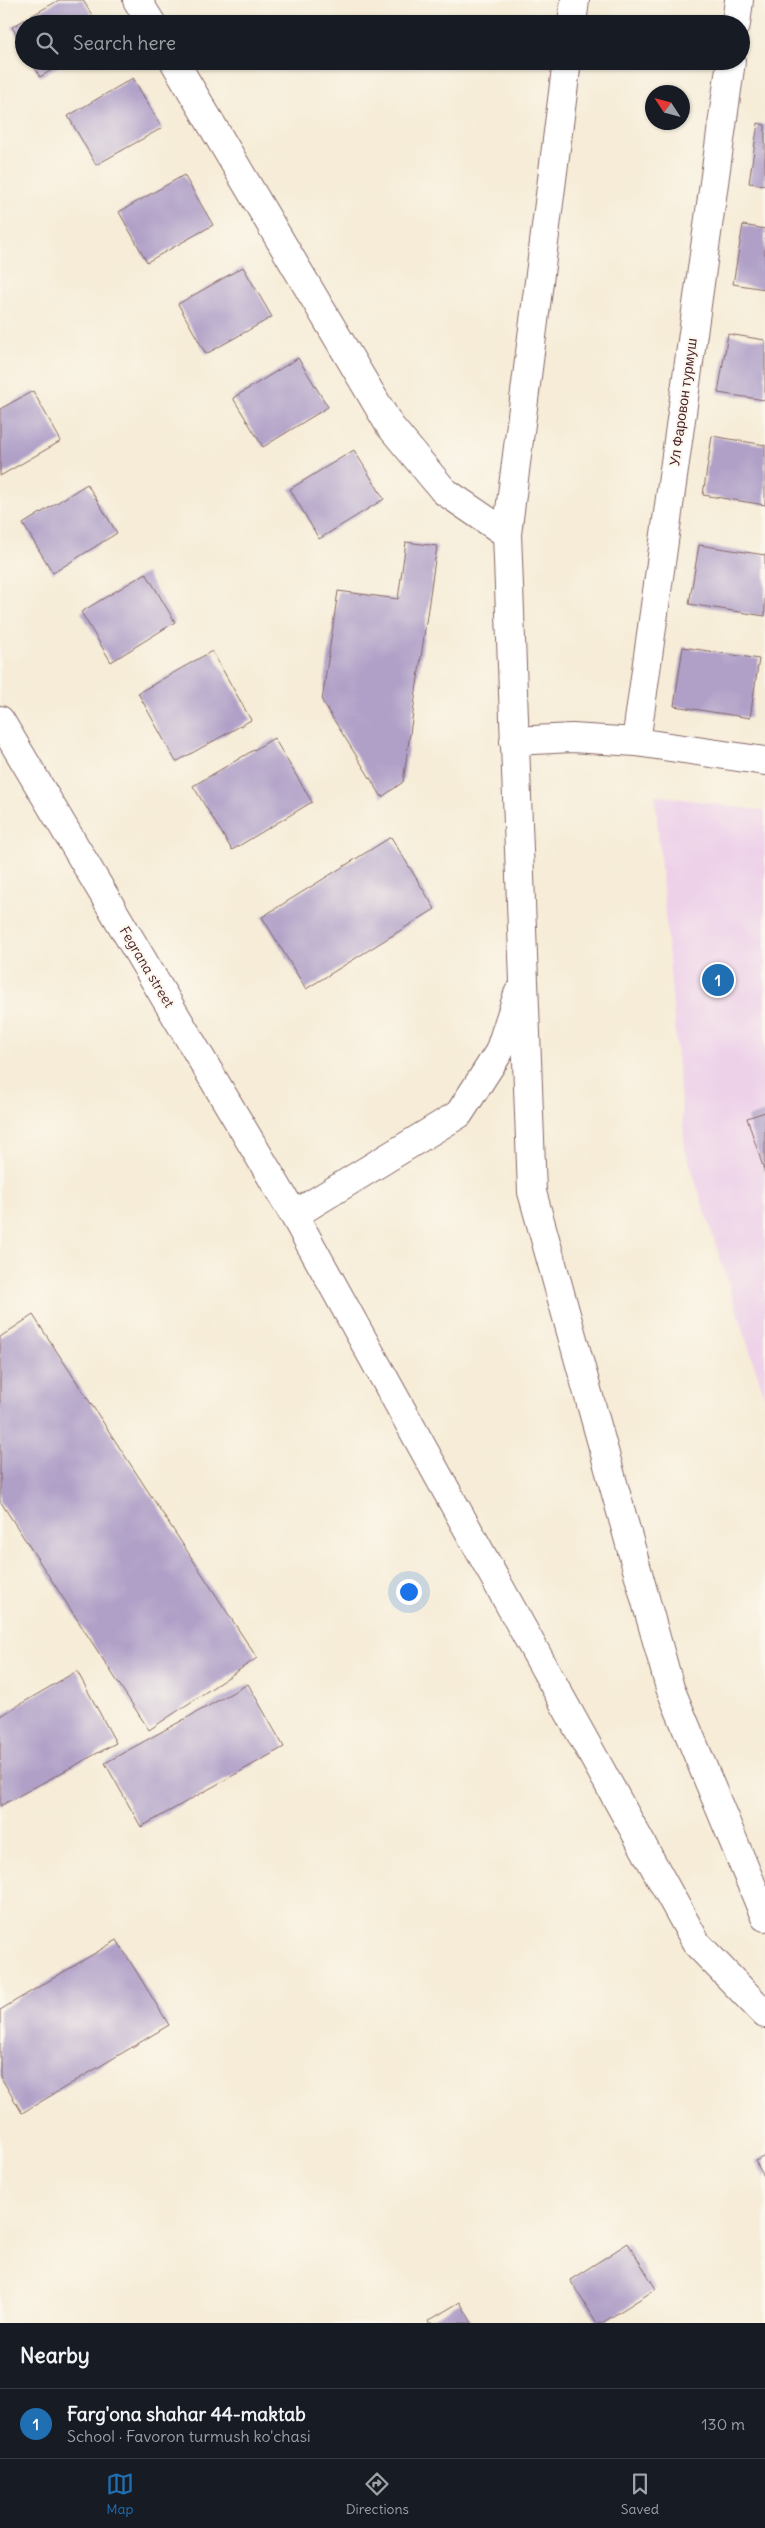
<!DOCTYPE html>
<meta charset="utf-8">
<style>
body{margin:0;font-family:Delius,sans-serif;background:#242831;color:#f1f3f6}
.compass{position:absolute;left:645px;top:85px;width:45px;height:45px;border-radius:50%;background:#171b24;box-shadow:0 1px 4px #0004;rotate:306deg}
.you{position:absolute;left:408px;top:1591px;width:18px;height:18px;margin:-12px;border:4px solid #fff;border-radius:50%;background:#1a73e8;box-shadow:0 0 0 8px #1a73e833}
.badge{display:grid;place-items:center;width:32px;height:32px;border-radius:50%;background:#1f6fb2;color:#fff;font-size:16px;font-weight:700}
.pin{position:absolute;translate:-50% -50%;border:2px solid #fff;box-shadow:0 1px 5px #0006}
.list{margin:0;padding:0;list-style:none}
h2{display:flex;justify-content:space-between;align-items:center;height:65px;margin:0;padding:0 20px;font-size:21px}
h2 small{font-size:16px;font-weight:400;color:#9ea1a6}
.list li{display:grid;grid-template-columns:32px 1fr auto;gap:15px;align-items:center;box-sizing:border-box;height:70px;padding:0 20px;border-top:1px solid #363941}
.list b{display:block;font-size:19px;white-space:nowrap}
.list p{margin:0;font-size:16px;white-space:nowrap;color:#9ea1a6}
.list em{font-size:16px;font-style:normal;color:#9ea1a6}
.icon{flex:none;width:28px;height:28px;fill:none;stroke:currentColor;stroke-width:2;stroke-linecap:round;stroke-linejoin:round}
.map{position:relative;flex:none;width:765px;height:2323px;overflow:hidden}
.search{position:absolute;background:#171b24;box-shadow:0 1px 4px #0004;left:15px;right:15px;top:15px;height:55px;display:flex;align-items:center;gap:12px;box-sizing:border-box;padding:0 18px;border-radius:28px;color:#9ea1a6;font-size:19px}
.sheet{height:135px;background:#171b24}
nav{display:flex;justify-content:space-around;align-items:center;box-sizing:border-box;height:70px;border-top:1px solid #363941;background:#171b24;font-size:14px;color:#9ea1a6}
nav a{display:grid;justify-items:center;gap:2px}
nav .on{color:#1f6fb2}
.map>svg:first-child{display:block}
.built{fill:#edd1e9}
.building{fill:#b0a0c8}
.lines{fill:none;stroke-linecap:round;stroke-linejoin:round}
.street-casing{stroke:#866767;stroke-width:30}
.secondary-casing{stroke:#866767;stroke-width:30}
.street{stroke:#fff;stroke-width:28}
.secondary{stroke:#fff;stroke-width:28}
.labels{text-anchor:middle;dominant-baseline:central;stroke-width:4;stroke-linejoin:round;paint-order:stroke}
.street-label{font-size:14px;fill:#4a1f2b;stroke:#fbf7ec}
</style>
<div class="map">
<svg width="765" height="2323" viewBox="0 0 765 2323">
<rect width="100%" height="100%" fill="#fbf7ec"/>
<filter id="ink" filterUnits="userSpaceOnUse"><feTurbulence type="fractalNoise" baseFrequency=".02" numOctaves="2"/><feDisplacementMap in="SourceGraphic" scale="10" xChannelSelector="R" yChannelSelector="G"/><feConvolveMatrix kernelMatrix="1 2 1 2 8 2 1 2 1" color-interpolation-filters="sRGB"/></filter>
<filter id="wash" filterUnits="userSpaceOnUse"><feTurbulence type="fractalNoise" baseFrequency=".0096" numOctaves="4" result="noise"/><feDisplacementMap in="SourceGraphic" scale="20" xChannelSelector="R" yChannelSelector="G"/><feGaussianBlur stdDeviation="1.12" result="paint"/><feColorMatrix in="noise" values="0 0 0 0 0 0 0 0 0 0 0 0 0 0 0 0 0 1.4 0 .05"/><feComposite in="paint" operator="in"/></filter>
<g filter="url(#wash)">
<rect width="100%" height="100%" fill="#f6ecd7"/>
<path class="built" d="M655 795 765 811V1398L685 1149Z"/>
<g id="blocks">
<path class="building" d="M59 0H83L97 24H24V48L12 27Z
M31 61H67L40 77Z
M133 78 162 128 96 165 68 116Z
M758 123 765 125V185L749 183Z
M184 175 213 225 147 262 119 212Z
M743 225 765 229V289L733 284Z
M243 267 272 317 206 354 178 304Z
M728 334 765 340V400L718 393Z
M298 358 328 407 263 447 233 398Z
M33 391 61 441 0 476V409Z
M712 436 765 445V505L703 495Z
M354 450 384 499 319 539 290 489Z
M87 484 117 533 53 573 23 524Z
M406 542 437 546 403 782 382 797 322 701 338 591 398 599Z
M699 545 765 555V616L689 604Z
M146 573 175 622 111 662 81 612Z
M683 647 759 659 750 718 674 706Z
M212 651 251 720 176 762 138 693Z
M274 738 312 802 232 850 193 786Z
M391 837 435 909 306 989 262 917Z
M765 1112V1173L747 1118Z
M33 1315 257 1658 149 1730 0 1501V1337Z
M77 1671 116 1743 0 1806V1716Z
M248 1684 284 1747 141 1827 105 1763Z
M117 1940 169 2025 22 2113 0 2076V2010Z
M765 2156V2178L755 2161Z
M628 2243 656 2289 602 2323H597L570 2280Z
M460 2302 472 2323H429L428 2321Z"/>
</g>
</g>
<g filter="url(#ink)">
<use href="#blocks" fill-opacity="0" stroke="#866767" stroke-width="1"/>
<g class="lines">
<g class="street-casing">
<path id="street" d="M137 0 152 24
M736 24 739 0
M174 61 390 426 444 491 507 534
M514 741 572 738 636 742 765 761
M636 742 731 61"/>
</g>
<g class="secondary-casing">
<path id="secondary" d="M572 24 575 0
M567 61 507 534 532 1192 670 1688 765 1917
M0 720 294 1215 697 1944 765 2014
M294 1215 459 1114 499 1052 518 994"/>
</g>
<use href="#street" class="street"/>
<use href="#secondary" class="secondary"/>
</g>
</g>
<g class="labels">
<g class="street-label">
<text transform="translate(683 402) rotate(-82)">Ул Фаровон турмуш</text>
<text transform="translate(147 967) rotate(59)">Fegrana street</text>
</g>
</g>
</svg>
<svg class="compass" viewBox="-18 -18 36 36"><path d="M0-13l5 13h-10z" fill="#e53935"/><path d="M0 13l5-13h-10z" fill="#9ea1a6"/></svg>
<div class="you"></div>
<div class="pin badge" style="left:718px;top:980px">1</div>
<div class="search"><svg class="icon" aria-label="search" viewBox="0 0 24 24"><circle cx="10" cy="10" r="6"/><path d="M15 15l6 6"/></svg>Search here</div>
</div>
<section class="sheet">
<h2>Nearby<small></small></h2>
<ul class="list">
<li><span class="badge">1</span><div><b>Farg'ona shahar 44-maktab</b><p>School · Favoron turmush ko'chasi</p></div><em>130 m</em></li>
</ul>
</section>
<nav>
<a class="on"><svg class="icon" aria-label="map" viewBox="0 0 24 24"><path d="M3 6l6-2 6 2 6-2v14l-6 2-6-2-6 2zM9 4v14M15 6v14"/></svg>Map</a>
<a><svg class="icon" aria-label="directions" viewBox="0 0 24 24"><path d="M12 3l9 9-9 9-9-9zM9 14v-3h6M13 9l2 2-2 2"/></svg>Directions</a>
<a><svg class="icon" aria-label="saved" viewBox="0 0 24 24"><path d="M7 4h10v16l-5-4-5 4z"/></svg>Saved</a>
</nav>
